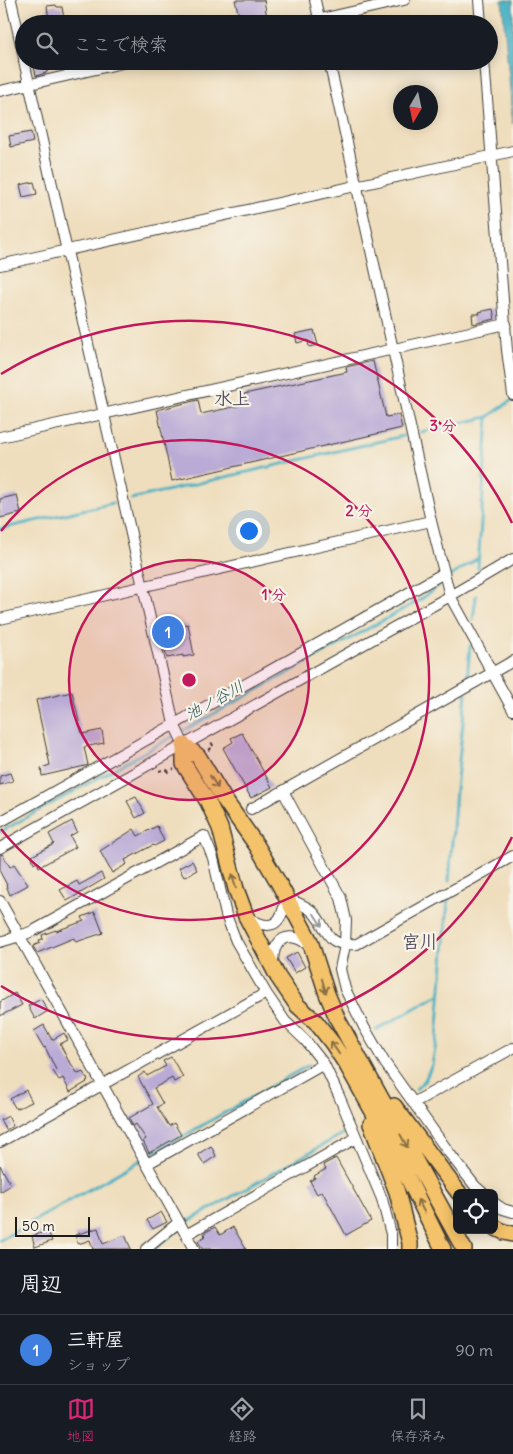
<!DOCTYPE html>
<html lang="ja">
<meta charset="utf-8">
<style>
body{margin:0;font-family:Delius,"Klee One",sans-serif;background:#242831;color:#f1f3f6}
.controls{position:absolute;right:15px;bottom:15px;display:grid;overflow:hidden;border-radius:8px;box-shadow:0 2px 12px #0003}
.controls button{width:45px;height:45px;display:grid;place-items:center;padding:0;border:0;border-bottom:1px solid #363941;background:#171b24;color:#f1f3f6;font:25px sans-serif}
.compass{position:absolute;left:393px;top:85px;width:45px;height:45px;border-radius:50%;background:#171b24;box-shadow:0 2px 12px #0003;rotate:189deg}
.scale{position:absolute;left:15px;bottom:12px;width:75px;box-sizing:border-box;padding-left:5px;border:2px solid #1c1c1c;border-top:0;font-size:14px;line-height:18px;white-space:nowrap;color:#1c1c1c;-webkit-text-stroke:4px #f7f3e8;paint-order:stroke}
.you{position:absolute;left:248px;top:530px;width:18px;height:18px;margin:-12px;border:4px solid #fff;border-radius:50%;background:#1a73e8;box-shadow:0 0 0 8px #1a73e833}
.badge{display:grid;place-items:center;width:32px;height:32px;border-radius:50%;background:#db2777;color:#fff;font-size:16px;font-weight:700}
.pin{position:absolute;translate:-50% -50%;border:2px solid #fff;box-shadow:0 1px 5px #0006}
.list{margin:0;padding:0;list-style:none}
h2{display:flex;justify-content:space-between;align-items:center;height:65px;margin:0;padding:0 20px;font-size:21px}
h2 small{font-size:16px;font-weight:400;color:#9ea1a6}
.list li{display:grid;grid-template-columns:32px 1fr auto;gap:15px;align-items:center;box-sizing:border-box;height:70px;padding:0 20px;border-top:1px solid #363941}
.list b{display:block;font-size:19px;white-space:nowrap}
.list p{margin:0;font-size:16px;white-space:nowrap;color:#9ea1a6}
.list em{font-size:16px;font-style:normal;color:#9ea1a6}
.icon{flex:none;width:28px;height:28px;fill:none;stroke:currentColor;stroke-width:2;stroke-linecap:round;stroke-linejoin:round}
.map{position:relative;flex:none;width:513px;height:1249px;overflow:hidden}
.search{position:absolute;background:#171b24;box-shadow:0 2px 12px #0003;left:15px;right:15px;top:15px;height:55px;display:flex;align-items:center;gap:12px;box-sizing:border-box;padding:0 18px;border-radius:28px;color:#9ea1a6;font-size:19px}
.sheet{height:135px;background:#171b24}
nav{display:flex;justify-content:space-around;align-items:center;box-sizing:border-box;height:70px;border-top:1px solid #363941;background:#171b24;font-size:14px;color:#9ea1a6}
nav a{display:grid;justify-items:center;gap:2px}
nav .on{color:#db2777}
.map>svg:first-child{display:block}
.water{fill:#45b0c3;stroke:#306670}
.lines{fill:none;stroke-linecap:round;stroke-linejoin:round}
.stream{stroke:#45b0c3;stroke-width:3}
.building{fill:#b9aad6}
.minor-casing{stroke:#3c3934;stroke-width:12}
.highway-casing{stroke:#3c3934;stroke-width:18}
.path{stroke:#3c3934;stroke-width:2;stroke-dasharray:4 4;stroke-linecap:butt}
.minor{stroke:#fff;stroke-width:10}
.highway{stroke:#f3c26a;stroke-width:15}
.oneway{stroke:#886f43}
.oneway2{stroke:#999}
.ring{fill:none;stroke:#c2185b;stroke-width:2.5}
.labels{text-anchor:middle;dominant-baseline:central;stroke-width:4.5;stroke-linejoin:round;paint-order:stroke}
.water-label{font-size:16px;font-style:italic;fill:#2c575f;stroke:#f7f3e8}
.quarter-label{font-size:18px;font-weight:bold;fill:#534e5d;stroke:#f7f3e8}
.centre{fill:#c2185b;stroke:#f7f3e8;stroke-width:2.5}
.ring-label{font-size:15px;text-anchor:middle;font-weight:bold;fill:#c2185b;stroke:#f7f3e8;stroke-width:4.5;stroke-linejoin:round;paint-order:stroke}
</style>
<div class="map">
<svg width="513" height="1249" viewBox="0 0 513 1249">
<rect width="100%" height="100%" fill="#f7f3e8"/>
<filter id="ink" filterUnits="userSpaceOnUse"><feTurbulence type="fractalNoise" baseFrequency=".02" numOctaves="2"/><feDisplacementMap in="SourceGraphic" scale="10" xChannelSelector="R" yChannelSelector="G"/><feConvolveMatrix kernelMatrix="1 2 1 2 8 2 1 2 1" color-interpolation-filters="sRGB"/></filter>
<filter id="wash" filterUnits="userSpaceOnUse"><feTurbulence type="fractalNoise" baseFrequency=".0096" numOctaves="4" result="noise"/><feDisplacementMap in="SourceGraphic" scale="20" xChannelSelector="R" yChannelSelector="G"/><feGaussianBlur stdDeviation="1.12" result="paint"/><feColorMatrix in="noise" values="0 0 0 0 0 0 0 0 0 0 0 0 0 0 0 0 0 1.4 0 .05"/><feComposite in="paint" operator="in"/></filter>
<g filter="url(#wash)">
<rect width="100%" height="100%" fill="#efdebd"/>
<path class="water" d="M502 0H513V124Z"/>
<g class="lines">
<path class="stream" d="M421 432 488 417 512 400
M131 499 403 436
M0 529 113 503
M478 568 488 417
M448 578 478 558
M473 620 476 596
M467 680 470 646
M0 832 420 600 438 586
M449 881 456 790 466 693
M376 1030 440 994
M416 1089 425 1080 432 1065 437 1038 448 900
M0 1240 309 1065
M154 1249 189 1221 344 1133"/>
</g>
<g id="blocks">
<path class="building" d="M235 0H264L268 24H255L254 22H251L249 14 239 16Z
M56 5 57 7H62L64 19 49 20 47 6Z
M33 61H45L48 71 46 72V73L36 76Z
M31 132 33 142 11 147 9 136Z
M34 182 37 194 23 197 20 185Z
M493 309 495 319 473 324 472 314H480L479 312Z
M314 330 318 345 309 347 308 340 297 343 295 334Z
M373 361 386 417 399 415 402 428 172 481 157 410 198 400 201 414 247 404 244 394 347 372 346 367Z
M17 495 21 513 0 518V499Z
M174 624V627L188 624 194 655 183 657V655L167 658 159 628Z
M72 692 82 734 102 730 104 743 84 747 88 765 85 766 42 776 41 768 50 765 36 700Z
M242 733 272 787 251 798 223 748 233 742 231 738Z
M10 773 13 781 0 785V776Z
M136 797 145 813 136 818 127 801Z
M72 821 77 832 70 836 76 847 39 867 37 862 34 864 32 856 54 844 49 834Z
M157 826 164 841 154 846 153 845 125 860 127 864 112 873 100 851 134 829 138 836Z
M2 854 10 867 14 864 28 885 10 895 6 885H7L0 872V855Z
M192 861 197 870 184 877 179 868Z
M101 873 104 879 67 901 60 890 77 881 79 885Z
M95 912 103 933 76 942 74 938 37 953 33 946 40 943 39 940 43 939 42 935 56 930V931L84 921 82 917Z
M297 952 305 967 295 973 286 958Z
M15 993 22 1005 0 1016V1002Z
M41 999 48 1011 35 1019 28 1006Z
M44 1025 52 1040 64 1033 68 1040 60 1044 69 1062H70L78 1074 83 1072 88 1080 86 1081 87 1082 70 1092 63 1078 59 1080 53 1071 56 1070 45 1047 44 1048 34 1031Z
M171 1057 183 1077 174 1082 172 1078 154 1088 163 1104 157 1107 169 1126 174 1123 181 1135 149 1153 143 1141 146 1139 136 1124 133 1126 129 1118 153 1104 138 1077 145 1072 147 1076 166 1066 163 1061Z
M26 1090 32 1102 16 1109 10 1099Z
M8 1116 13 1126 6 1130 1 1120Z
M211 1146 216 1156 204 1164 198 1154Z
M336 1158 371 1221 346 1235 322 1191 317 1194 310 1181 315 1178 314 1176 326 1169 323 1165Z
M0 1165 11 1185 0 1192Z
M161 1212 167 1222 153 1229 147 1220Z
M215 1227 220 1235 233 1227 246 1249H202L198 1241 205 1236 204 1233Z
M98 1228 103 1244 125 1235 131 1249H92H93L90 1240 78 1244 75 1235Z
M48 1231 52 1241 35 1247 32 1236Z"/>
</g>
</g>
<g filter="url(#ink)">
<use href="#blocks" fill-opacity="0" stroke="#3c3934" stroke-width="1"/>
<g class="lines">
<g class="minor-casing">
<path id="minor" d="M11 0 24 58
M315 0 320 24
M479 0 481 24
M299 24 404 0
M24 61 174 724 184 745
M329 61 431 521 450 596 513 710
M484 61 507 350 513 395
M0 91 131 61
M0 265 513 151
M0 437 506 324
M0 619 431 521
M283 791 341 898 346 920 345 945 340 969 345 989 364 1027 385 1063 450 1154 475 1186 483 1193
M251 809 513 661
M0 822 444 573
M0 848 450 596 513 559
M0 901 194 1249
M249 918C273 933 282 923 286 898 295 902 308 906 314 913 330 932 326 947 357 944L513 856
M0 942 20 936 33 931 204 836 213 858 226 915 236 941 266 993 285 1021 305 1040 324 1064 339 1096 382 1199 391 1234V1249
M273 965C273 958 273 951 277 945 285 932 302 937 310 948
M413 1103 513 1048
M0 1142 266 993
M147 1164 324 1064
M494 1203 503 1209 513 1212
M186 1235 356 1138
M146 1249 179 1222"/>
</g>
<g class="highway-casing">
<path id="highway" d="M184 745 198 756 224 799 257 846 278 882 310 941 327 994 338 1020 464 1249
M184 745V764L208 802 220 828 236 889 246 916 278 977 297 1005 316 1022 333 1044 348 1067 390 1142 443 1249
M394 1106 459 1193
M371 1124 397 1192 410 1243V1249
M494 1227 504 1232 513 1234"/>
</g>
<path class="path" d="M208 750 214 747 211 742
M159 771 166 769 169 772 174 769"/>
<use href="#minor" class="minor"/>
<use href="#highway" class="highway"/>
</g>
<defs><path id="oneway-shaft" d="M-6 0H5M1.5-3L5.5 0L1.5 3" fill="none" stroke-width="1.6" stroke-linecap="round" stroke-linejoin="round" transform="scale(1.25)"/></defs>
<g class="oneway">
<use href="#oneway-shaft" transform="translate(214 782) rotate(58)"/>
<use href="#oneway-shaft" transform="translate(234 881) rotate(-104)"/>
<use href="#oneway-shaft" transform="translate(324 986) rotate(74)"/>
<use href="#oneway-shaft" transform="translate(335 1048) rotate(-124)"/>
<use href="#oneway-shaft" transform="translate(404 1141) rotate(61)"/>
<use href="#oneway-shaft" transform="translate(421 1206) rotate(-118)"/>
</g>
<use class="oneway2" href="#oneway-shaft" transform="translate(318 920) rotate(57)"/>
</g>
<circle cx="189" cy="680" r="120" fill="#c2185b" fill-opacity=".12"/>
<g class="ring">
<circle cx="189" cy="680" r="120"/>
<path d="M1 531A240 240 0 1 1 1 829"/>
<path d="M512 837A359 359 0 0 1 1 986M1 374A359 359 0 0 1 512 523"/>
</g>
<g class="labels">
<g class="water-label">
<text transform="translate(214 700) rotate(-29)">池ノ谷川</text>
</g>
<g class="quarter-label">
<text x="232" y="398">水上</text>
<text x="420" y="941">宮川</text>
</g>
</g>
<circle cx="189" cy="680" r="8" class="centre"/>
<g class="ring-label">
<text x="443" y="431">3 分</text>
<text x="359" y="516">2 分</text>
<text x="274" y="600">1 分</text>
</g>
</svg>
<div class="controls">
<button><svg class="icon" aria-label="locate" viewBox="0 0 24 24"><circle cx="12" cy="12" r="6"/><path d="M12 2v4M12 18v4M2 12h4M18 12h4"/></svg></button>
</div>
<svg class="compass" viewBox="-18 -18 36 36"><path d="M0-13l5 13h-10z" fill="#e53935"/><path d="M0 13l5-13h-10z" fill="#9ea1a6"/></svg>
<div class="scale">50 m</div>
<div class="you"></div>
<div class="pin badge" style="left:168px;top:632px;background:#3f7fe0">1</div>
<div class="search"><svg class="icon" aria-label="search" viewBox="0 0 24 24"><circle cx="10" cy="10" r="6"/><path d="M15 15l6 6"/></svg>ここで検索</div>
</div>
<section class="sheet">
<h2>周辺<small></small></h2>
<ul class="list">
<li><span class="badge" style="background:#3f7fe0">1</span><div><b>三軒屋</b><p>ショップ</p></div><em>90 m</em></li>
</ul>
</section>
<nav>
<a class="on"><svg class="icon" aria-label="map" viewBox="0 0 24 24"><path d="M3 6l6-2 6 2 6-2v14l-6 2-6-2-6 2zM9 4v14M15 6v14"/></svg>地図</a>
<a><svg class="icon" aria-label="directions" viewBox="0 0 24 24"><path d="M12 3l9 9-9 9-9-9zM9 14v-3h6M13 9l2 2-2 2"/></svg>経路</a>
<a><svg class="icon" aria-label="saved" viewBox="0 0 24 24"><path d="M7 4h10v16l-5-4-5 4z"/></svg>保存済み</a>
</nav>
